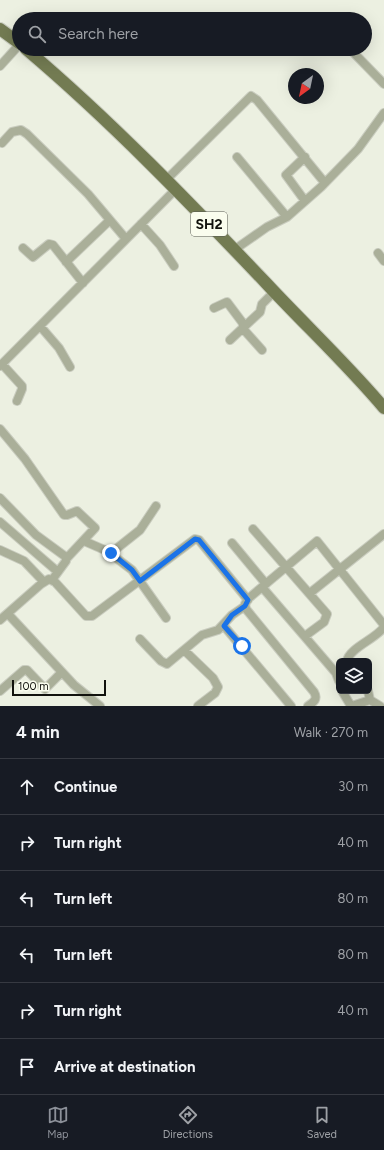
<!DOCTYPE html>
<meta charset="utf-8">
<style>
body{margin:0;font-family:Figtree,sans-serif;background:#20242c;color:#f1f3f6}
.controls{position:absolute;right:12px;bottom:12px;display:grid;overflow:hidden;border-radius:6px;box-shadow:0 4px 16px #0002}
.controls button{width:36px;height:36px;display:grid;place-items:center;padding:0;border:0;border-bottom:1px solid #363941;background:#171b24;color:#f1f3f6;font:20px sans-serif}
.compass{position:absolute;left:288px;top:68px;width:36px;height:36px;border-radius:50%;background:#171b24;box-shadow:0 4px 16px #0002;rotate:213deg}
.scale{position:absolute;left:12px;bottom:10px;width:94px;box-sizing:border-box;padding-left:4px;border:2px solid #11120d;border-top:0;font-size:11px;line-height:14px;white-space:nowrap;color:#11120d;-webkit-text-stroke:3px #fafdee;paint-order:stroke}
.stop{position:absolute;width:12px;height:12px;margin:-9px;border:3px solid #1a73e8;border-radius:50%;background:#fff}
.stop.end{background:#1a73e8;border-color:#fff;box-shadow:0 1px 4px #0008}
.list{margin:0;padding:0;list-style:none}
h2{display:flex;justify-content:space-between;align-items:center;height:52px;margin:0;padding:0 16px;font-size:17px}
h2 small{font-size:13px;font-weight:400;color:#9ea1a6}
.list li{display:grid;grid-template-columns:26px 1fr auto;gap:12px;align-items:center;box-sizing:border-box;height:56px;padding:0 16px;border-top:1px solid #363941}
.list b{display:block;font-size:15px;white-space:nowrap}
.list em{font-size:13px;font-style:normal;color:#9ea1a6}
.icon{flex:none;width:22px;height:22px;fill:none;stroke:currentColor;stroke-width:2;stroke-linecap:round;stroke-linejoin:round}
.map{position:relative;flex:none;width:384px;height:706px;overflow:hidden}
.search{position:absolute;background:#171b24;box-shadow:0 4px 16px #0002;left:12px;right:12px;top:12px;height:44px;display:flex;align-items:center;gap:10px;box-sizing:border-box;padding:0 14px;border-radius:22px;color:#9ea1a6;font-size:15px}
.sheet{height:388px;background:#171b24}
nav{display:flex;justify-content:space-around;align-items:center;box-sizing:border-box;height:56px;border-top:1px solid #363941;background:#171b24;font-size:11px;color:#9ea1a6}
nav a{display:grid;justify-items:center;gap:2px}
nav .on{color:#8c9099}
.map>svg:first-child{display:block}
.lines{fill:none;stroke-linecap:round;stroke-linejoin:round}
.street-casing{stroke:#c9ccbf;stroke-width:10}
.primary-casing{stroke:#c9ccbf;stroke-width:14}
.street{stroke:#aaaf99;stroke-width:8}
.primary{stroke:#737b52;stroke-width:12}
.route{stroke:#1a73e8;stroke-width:5}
.labels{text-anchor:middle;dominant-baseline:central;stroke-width:3.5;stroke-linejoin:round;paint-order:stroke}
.shield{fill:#fafdee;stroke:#575850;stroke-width:1}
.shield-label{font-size:14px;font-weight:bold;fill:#11120d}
</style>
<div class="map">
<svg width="384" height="706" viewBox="0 0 384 706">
<rect width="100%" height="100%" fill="#ecf0e1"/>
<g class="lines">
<g class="street-casing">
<path id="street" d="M350 49 384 84
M0 66 19 45
M2 143 12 132 21 130 27 134 88 194 126 239
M237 157 287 217
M305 157 286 175 305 201
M166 180 251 96 257 100 325 183
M141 224 160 245 174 266
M23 248 33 257 49 244 53 245 83 283
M234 250 267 227 287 217 321 187 358 149 384 113
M378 253 384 261
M66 262 110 220
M214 308 227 302 242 322 245 331 262 350
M40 326 59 348 70 367
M230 340 260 312 262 304 274 292
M2 364 22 386V389L17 401
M0 366 175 190
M0 429 25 459 64 515H67L77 511 95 528 66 559
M0 498 36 535 66 557V561L52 580
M0 522 58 572
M253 529 327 614 324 622 305 636
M84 541 107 551 132 570 166 618
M232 543 266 584
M0 550 24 561 44 582
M111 553 140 530 156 506
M262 587 336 673 339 681
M310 593 384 534
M8 614 74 685 100 706
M0 620 41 584 49 579 55 582 86 616H92L195 539 199 540 248 600
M224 626 291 706
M140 639 161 661 167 664 202 635 218 630 232 615 245 606
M185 651 213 678 218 687 215 693 198 706
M347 661C349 648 376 639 384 627
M0 691 24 670H27L45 689 62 672
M342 691 351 706
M368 691 370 700
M308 706C314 702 318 699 314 692L246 609 245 604 249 598 317 541 384 625
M352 706 370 700 380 706"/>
</g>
<g class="primary-casing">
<path id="primary" d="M0 29 19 43
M26 49C111 121 189 202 266 283 305 325 347 364 384 408"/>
</g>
<use href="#street" class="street"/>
<use href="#primary" class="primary"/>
</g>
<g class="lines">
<path class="route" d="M111 553 132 570 140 581 195 539 199 540 248 600 245 606 232 615 224 626 242 646"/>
</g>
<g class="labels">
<rect class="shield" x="191" y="212" width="36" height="24" rx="3"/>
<g class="shield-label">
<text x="209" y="224">SH2</text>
</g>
</g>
</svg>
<div class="controls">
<button><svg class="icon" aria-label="layers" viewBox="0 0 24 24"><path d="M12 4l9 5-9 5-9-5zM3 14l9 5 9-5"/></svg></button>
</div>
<svg class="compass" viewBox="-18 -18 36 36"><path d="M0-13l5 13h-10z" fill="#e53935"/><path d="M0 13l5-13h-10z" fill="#9ea1a6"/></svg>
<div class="scale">100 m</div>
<div class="stop" style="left:242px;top:646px"></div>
<div class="stop end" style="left:111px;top:553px"></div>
<div class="search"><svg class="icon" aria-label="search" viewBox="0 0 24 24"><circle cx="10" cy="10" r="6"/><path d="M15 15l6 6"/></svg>Search here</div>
</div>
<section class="sheet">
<h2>4 min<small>Walk · 270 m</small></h2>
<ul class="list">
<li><svg class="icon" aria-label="ahead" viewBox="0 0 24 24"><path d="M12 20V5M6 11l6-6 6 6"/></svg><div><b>Continue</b></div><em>30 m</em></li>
<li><svg class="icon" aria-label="right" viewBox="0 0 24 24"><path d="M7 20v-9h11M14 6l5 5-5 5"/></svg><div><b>Turn right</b></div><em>40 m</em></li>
<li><svg class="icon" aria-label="left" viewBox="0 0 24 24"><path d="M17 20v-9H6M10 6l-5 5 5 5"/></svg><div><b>Turn left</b></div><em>80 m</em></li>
<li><svg class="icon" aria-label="left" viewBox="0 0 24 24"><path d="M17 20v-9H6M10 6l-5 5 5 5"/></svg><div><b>Turn left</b></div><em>80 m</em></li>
<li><svg class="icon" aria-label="right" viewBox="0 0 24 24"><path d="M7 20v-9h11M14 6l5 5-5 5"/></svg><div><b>Turn right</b></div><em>40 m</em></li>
<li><svg class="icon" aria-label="arrive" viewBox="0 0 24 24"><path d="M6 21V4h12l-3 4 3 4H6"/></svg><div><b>Arrive at destination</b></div></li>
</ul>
</section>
<nav>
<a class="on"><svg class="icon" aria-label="map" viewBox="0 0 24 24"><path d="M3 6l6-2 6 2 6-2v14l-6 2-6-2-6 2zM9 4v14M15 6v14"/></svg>Map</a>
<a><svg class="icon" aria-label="directions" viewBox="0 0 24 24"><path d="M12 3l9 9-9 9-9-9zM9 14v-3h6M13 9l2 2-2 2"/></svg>Directions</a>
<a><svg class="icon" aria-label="saved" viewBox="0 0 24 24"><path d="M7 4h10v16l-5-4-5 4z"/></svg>Saved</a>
</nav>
